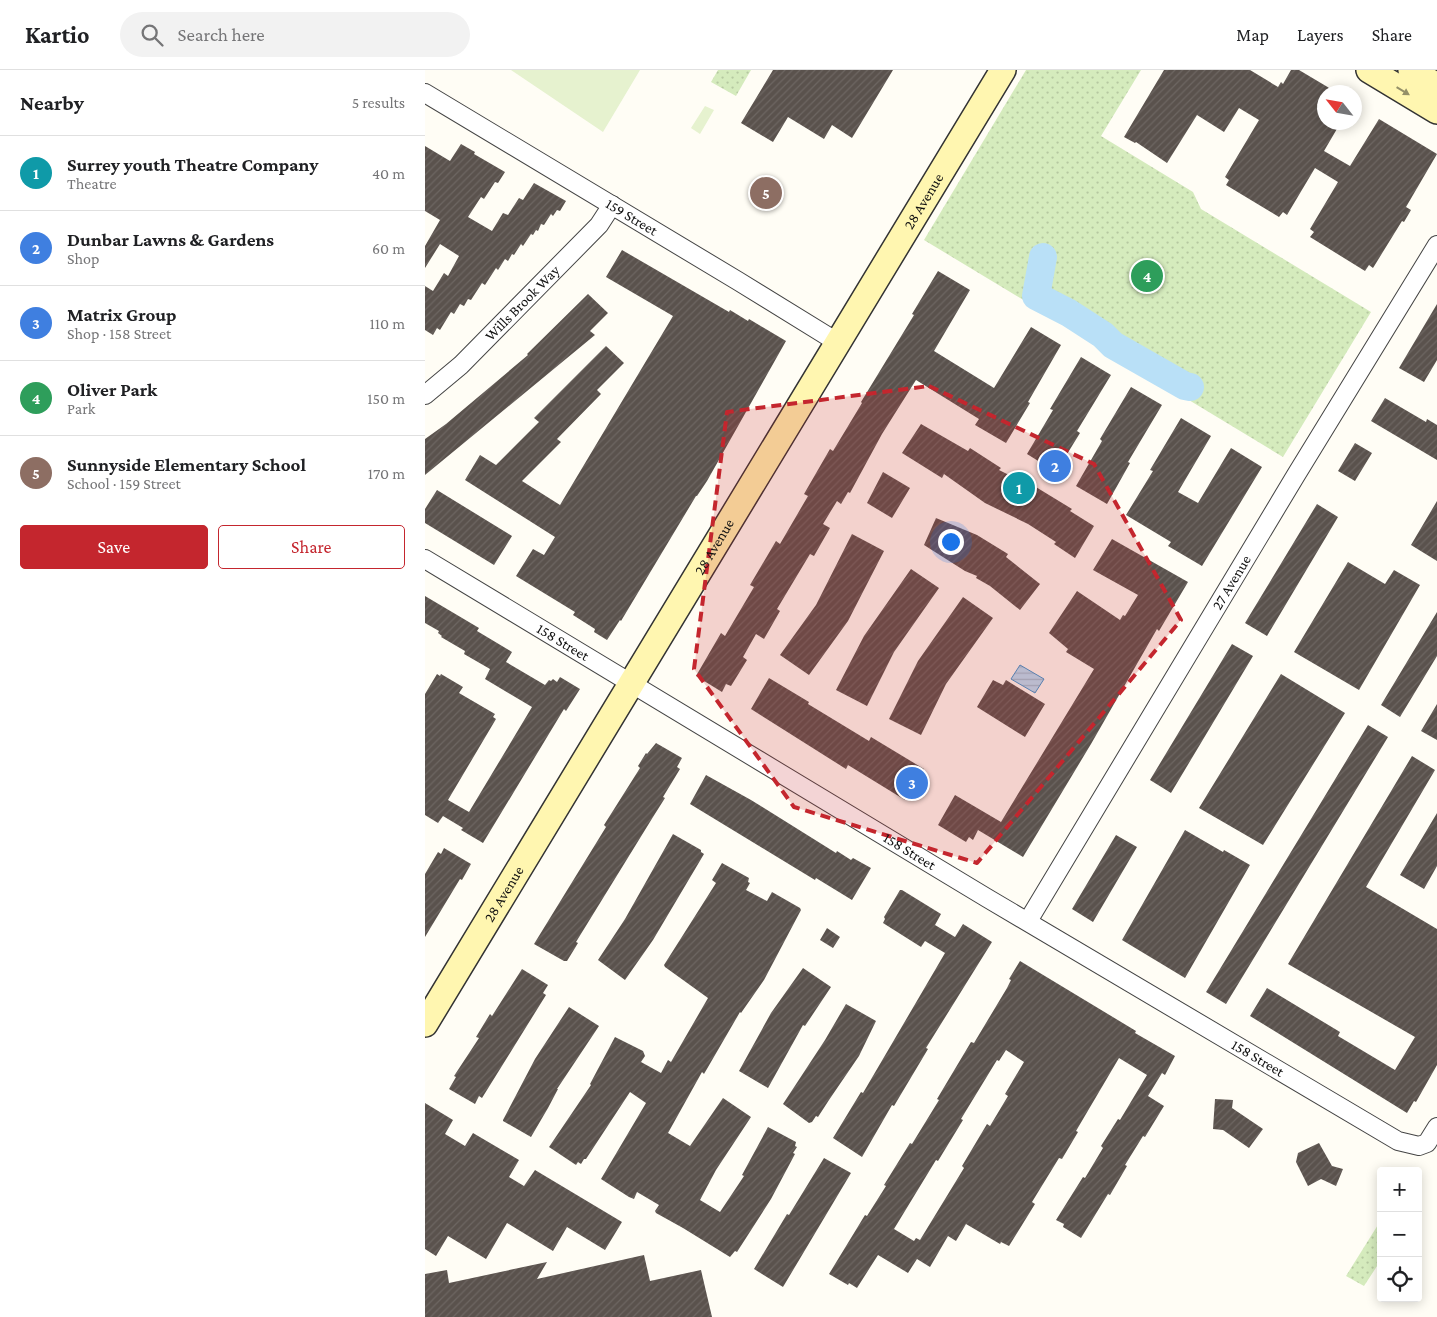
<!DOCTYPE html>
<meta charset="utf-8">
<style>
body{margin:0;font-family:"Crimson Pro",serif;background:#f2f2f2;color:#202124}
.controls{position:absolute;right:15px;bottom:15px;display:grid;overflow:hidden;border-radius:5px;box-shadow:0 2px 12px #0003}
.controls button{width:45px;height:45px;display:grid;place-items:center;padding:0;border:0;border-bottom:1px solid #e0e0e0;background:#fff;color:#202124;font:25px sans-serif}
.compass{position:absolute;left:892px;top:15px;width:45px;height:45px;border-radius:50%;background:#fff;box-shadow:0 2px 12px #0003;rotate:301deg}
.you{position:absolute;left:525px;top:471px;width:18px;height:18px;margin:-12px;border:4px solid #fff;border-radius:50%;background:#1a73e8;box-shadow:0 0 0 8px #1a73e833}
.badge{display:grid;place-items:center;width:32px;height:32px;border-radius:50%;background:#c4262e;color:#fff;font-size:16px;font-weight:700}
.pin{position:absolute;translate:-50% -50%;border:2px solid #fff;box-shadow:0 1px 5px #0006}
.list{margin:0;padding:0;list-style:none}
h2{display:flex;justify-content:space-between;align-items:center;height:65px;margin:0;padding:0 20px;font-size:21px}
h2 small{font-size:16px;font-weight:400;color:#757577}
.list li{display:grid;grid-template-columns:32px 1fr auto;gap:15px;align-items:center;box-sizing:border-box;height:75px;padding:0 20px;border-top:1px solid #e0e0e0}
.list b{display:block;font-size:19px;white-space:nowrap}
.list p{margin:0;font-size:16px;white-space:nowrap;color:#757577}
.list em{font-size:16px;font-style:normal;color:#757577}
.actions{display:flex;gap:10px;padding:15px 20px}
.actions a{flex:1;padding:11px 0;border:1px solid #c4262e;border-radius:5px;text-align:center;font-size:18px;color:#c4262e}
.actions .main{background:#c4262e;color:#fff}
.icon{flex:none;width:28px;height:28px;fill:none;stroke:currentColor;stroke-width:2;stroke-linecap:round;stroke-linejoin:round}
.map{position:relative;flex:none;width:1012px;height:1247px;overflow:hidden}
header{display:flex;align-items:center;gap:30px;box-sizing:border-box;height:70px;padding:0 25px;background:#fff;border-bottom:1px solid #e0e0e0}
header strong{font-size:24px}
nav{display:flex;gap:28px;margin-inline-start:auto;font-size:18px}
.search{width:350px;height:45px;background:#f2f2f2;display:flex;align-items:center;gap:12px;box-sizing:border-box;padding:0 18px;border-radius:28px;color:#757577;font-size:19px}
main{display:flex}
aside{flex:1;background:#fff}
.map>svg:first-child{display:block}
.park{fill:url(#park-dots)}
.pitch{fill:#e6f2cf}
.water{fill:url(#water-rules);stroke:#3f96cf}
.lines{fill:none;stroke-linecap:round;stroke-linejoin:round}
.river{stroke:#b9e0f7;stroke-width:28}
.building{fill:url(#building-hatch);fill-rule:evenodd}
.street-casing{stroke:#444;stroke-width:20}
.secondary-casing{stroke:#333;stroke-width:28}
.street{stroke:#fff;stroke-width:18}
.secondary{stroke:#fff6b0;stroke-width:25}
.oneway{fill:#948f68}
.marked{fill:#c4262e;fill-opacity:0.2;stroke:#c4262e;stroke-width:4;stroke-dasharray:10 6;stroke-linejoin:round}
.labels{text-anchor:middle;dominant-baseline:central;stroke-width:5;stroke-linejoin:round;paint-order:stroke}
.street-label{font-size:15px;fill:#111;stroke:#fff}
</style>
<header>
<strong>Kartio</strong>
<div class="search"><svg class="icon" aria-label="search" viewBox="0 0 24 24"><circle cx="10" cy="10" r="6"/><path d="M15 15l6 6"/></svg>Search here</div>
<nav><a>Map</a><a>Layers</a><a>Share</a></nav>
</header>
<main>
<aside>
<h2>Nearby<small>5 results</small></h2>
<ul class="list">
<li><span class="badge" style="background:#0f9aa8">1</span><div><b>Surrey youth Theatre Company</b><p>Theatre</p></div><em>40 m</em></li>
<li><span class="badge" style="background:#3f7fe0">2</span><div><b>Dunbar Lawns &amp; Gardens</b><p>Shop</p></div><em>60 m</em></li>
<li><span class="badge" style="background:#3f7fe0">3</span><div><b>Matrix Group</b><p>Shop · 158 Street</p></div><em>110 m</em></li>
<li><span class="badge" style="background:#2e9e5b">4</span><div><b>Oliver Park</b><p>Park</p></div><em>150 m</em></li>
<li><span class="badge" style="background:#8d6e63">5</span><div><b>Sunnyside Elementary School</b><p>School · 159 Street</p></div><em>170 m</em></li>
</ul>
<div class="actions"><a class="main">Save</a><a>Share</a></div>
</aside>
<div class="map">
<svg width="1012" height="1247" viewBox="0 0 1012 1247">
<defs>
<pattern id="park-dots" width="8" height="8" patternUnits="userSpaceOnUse" patternTransform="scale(1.25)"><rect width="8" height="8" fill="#d5ebbd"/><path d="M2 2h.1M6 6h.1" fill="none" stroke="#b6c8a1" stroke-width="1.8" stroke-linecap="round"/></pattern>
<pattern id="water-rules" width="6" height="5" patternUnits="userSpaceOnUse" patternTransform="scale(1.25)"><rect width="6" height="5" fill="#b9e0f7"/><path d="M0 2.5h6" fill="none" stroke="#9ebfd3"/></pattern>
<pattern id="building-hatch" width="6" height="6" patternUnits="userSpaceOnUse" patternTransform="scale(1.25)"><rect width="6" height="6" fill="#5a524d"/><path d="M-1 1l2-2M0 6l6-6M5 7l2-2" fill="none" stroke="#6d6662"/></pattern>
</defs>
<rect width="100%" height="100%" fill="#fffdf5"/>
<path class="park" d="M293 0H326L311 26 286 12Z
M601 0H716L676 66 768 122 776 139 946 242 858 387 499 170Z
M956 1150V1190L939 1216 921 1206Z"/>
<path class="pitch" d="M86 0H215L178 62Z
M280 36 289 40 275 64 266 58Z"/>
<path class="water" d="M595 595 619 609 610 623 586 609Z"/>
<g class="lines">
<path class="river" d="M618 187 611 226 644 243 678 265 688 275 760 316 765 317"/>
</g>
<path class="building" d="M348 0H468L427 68 407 55 399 69 363 47 348 72 316 53Z
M739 0H825L853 17 856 12 858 14 866 0H874L911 22H900V52H916L899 81 925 96 954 49 1012 84 981 137 986 140 979 152 977 151 948 198 944 195 940 201 885 167 889 162 885 159 913 112 890 98 862 145 858 142 854 147 801 115 804 110 800 107 834 50 814 38 799 62 772 45 742 93 711 72 710 73 699 67Z
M36 74 50 82 49 84 80 102 73 113 70 112 59 129 56 127 43 147 67 161 78 143 83 145 94 128 98 130 109 113 141 131 135 141 132 140 128 146 126 144 119 155 116 154 113 161 111 160 108 165 106 164 98 176 96 174 89 185 87 184 83 191 80 189 73 200 71 198 60 215 57 213 46 230 43 229 39 236 35 234 29 244 26 242 15 260 12 258 8 265 0 260V216L8 221 19 203 23 206 34 186 15 174 0 198V176L15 150 0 141V76L25 91Z
M197 180 304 242 305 240 323 251 324 249 361 271 282 411 272 426H271L196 551 195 550 182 570 169 562 170 559 148 545 150 542 91 506 108 479 119 485 130 467 40 410 55 385 71 395 114 352 109 348 181 276 199 293 172 320 176 324 132 369 136 372 97 411 135 435 248 246 181 207Z
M513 201 545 220 509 281 569 318 606 257 636 275 603 332 605 333 581 373 550 355 554 349 491 310 457 364 425 423 423 422 416 434 412 431 398 454 405 458 389 486 385 484 352 539 355 541 339 569 331 564 318 587 322 590 306 616 301 614 297 622 271 606 296 563 300 566 329 517 325 515 351 471 355 474 383 426 379 424 405 379 408 381 437 333 436 332 489 245 487 244Z
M163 224 183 243 165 261 170 265 0 405V369L21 354 103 285 102 284Z
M1012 234V290L999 312 974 298Z
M656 287 686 305 652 361 655 363 631 402 602 384 628 340 625 339Z
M706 317 737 335 703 392 705 393 682 434 651 416 677 371 675 369Z
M960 328 1001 352 1002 349 1012 355V390L946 351Z
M756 348 786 366 753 422 773 433 806 378 837 397 777 496 743 476 746 472 701 445 728 401 725 400Z
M496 354 543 381 545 378 576 398 574 400 600 413 601 411 647 439 645 441 669 456 650 488 629 474 631 472 603 454 560 433 519 404 517 408 477 383Z
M930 373 947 383 930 411 913 401Z
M458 402 485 418 467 448 442 433Z
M12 420 87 466 69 495 0 453V439Z
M1012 431V491L986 475Z
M892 434 913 447 842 566 820 553Z
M511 448 552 465 583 484 581 487 615 514 595 540 565 516 551 508 552 506 540 501 499 475Z
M427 464 459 481 423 551 384 605 355 585 391 535Z
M687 469 763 512 734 561 732 559 666 674 598 787 553 760 548 770 544 767 541 772 513 755 530 725 576 752 669 599 641 582 643 579 624 563 652 521 695 550 698 545 700 546 713 525 668 500Z
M923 492 960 514 969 500 995 515 934 620 869 582Z
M486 499 514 518 469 582 442 636 411 620 439 566Z
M0 526 54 558 52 561 87 582 81 592 120 615 124 610 126 611 128 609 132 612 135 607 155 619 141 641 139 639 58 773 36 760 38 758 18 746 13 753 0 745V624L12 604 15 606 16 604 38 617 34 623 70 644 68 647 71 649 23 730 44 742 107 637 60 609 65 599 39 584 40 581 16 567 17 566 13 563 14 561 0 553Z
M538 527 568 548 521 614 496 665 464 649 493 591Z
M1012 542V586L975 647 956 635Z
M807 574 828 586 746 723 725 710Z
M856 604 920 643 838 775 774 738Z
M344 608 384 632 383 634 444 671 446 667 499 699 480 730 423 695 421 699 326 639Z
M568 610 578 615 581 610 620 634 600 667 552 637Z
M1012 634V670L996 661Z
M943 655 963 667 801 934 781 922Z
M231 673 257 688 252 697 255 699 238 727 240 728 228 747 151 872 153 873 150 878 142 891H139L109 874 181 757 179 755 215 698 213 696 221 683 222 684Z
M987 686 1010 700 941 817 1012 859V995L991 1032 989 1031 982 1043 825 946 842 918 915 962 913 966 970 1000 990 967 863 894Z
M281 705 326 730 411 783 412 781 426 790 428 788 446 798 427 830 391 808 390 810 265 734Z
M1012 743V796L999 819 975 805Z
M760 760 798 782 799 780 825 795 760 908 697 870Z
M248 764 276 780V782L279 784 228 870 200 910 173 890 200 849Z
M691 765 712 777 668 852 647 839Z
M19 778 46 794 37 810 35 809 0 867V804L13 782 16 784Z
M297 793 324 808 323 812 325 813 321 820 342 831 347 822 375 838 376 840 339 910 316 943 315 942 279 1004 277 1002 243 1063 265 1076 298 1028 326 1047 291 1100 275 1130 295 1142 319 1106 317 1105 343 1057 371 1072 370 1076 372 1077 368 1083 370 1084 346 1129 312 1182 310 1181 305 1187 258 1158 231 1143 230 1141 234 1135 212 1122 209 1129 204 1127 176 1109 221 1033 205 1022 161 1089H159L156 1094 153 1092 151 1095 124 1077 166 1015 165 1014 190 967 218 981 220 986 216 992 236 1003 243 990 246 992 283 928 240 897 239 895 291 813 287 810Z
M475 820H477L516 844 510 855 530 867 538 854 567 872 501 978 503 979 469 1036 467 1035 437 1087 408 1068 436 1022 438 1023 520 883 500 871 496 877 458 853 460 849 459 847Z
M402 858 415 867 408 878 395 870Z
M595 891 711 961 710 963 750 986 740 1005 737 1003 723 1026 739 1036 720 1067 718 1066 700 1095 702 1096 685 1125 683 1124 656 1168 638 1157 639 1154 631 1150 658 1107 660 1108 678 1078 676 1076 693 1049 695 1050 722 1005 694 988 651 1061 653 1062 637 1089 634 1088 607 1132 610 1134 584 1176 576 1172 575 1174 541 1154 531 1171 523 1166 505 1197 492 1189 483 1203 453 1185 432 1218 424 1213 423 1215 404 1204 440 1145 442 1146 461 1116 459 1115 485 1073 487 1074 514 1030 512 1029 546 972 549 973 582 918 586 910 584 909ZM581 980 599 992 580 1024 583 1026 565 1056 562 1054 537 1096 539 1098 495 1170 491 1168 489 1171 469 1159 511 1090 513 1091 538 1050 536 1049 572 990 574 991Z
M378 898 406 917 380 956 378 955 343 1018 314 1001 346 943Z
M97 899 123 915 118 923 121 925 57 1028 54 1026 50 1034 24 1019 31 1007 29 1006 54 968 51 967 65 944 67 946Z
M421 934 451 951 434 986 404 1030 393 1047 391 1046 387 1052 384 1053 358 1034 400 970Z
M144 937 174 956 132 1019H133L123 1038 106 1067 78 1051V1050L110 989Z
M790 1029 808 1030 807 1038 838 1059 824 1078 798 1060 788 1059Z
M0 1033 28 1050 20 1064 40 1076 48 1063 94 1090 84 1107 99 1116 110 1100 197 1152 180 1180 142 1157 128 1181 82 1153 61 1189 23 1166 11 1186 0 1179Z
M894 1073 907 1096 918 1099 911 1116 896 1109 883 1116 871 1092 873 1083Z
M399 1088 426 1103 358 1217 329 1199 362 1144 364 1145Z
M219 1185 225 1211 276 1200 287 1247H0V1204L22 1200 24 1213 122 1192 112 1209Z"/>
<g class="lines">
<g class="street-casing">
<g id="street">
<path id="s1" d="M0 23 313 211 412 272"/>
<path id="s2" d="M0 325 36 295 174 155 187 135"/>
<path id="s3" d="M0 489 562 828 973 1071 994 1076 1002 1073 1012 1057"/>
<path id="s4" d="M603 851 871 405 1012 175"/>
</g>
</g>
<g class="secondary-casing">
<g id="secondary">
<path d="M944 0 1012 41"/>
<path d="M986 0 1012 16"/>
<path id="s5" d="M0 954 578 0"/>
</g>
</g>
<use href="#street" class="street"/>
<use href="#secondary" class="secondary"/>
</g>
<defs><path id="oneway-solid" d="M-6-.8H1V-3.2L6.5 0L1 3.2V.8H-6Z" transform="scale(1.25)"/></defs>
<use class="oneway" href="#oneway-solid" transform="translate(978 21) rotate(31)"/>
<path class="marked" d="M504 316 669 394 756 550 552 793 369 737 269 599 302 342Z"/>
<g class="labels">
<g class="street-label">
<text stroke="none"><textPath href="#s5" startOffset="962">28 Avenue</textPath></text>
<text stroke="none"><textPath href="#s1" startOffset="241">159 Street</textPath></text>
<text stroke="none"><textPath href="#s2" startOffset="134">Wills Brook Way</textPath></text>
<text stroke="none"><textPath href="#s5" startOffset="558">28 Avenue</textPath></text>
<text stroke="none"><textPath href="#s4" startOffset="395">27 Avenue</textPath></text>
<text stroke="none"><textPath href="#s3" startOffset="161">158 Street</textPath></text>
<text stroke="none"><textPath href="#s3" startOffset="566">158 Street</textPath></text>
<text stroke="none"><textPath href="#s5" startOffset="152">28 Avenue</textPath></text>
<text stroke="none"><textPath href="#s3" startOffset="971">158 Street</textPath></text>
</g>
</g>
</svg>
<div class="controls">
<button>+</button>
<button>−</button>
<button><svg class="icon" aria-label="locate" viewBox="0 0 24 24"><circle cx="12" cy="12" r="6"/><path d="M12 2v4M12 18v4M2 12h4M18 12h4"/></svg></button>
</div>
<svg class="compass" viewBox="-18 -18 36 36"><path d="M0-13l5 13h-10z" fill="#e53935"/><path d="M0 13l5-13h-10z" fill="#757577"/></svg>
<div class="you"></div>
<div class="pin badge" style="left:594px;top:418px;background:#0f9aa8">1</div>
<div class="pin badge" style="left:630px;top:396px;background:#3f7fe0">2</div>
<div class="pin badge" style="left:487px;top:713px;background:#3f7fe0">3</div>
<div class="pin badge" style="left:722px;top:206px;background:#2e9e5b">4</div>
<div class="pin badge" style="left:341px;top:123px;background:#8d6e63">5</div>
</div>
</main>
